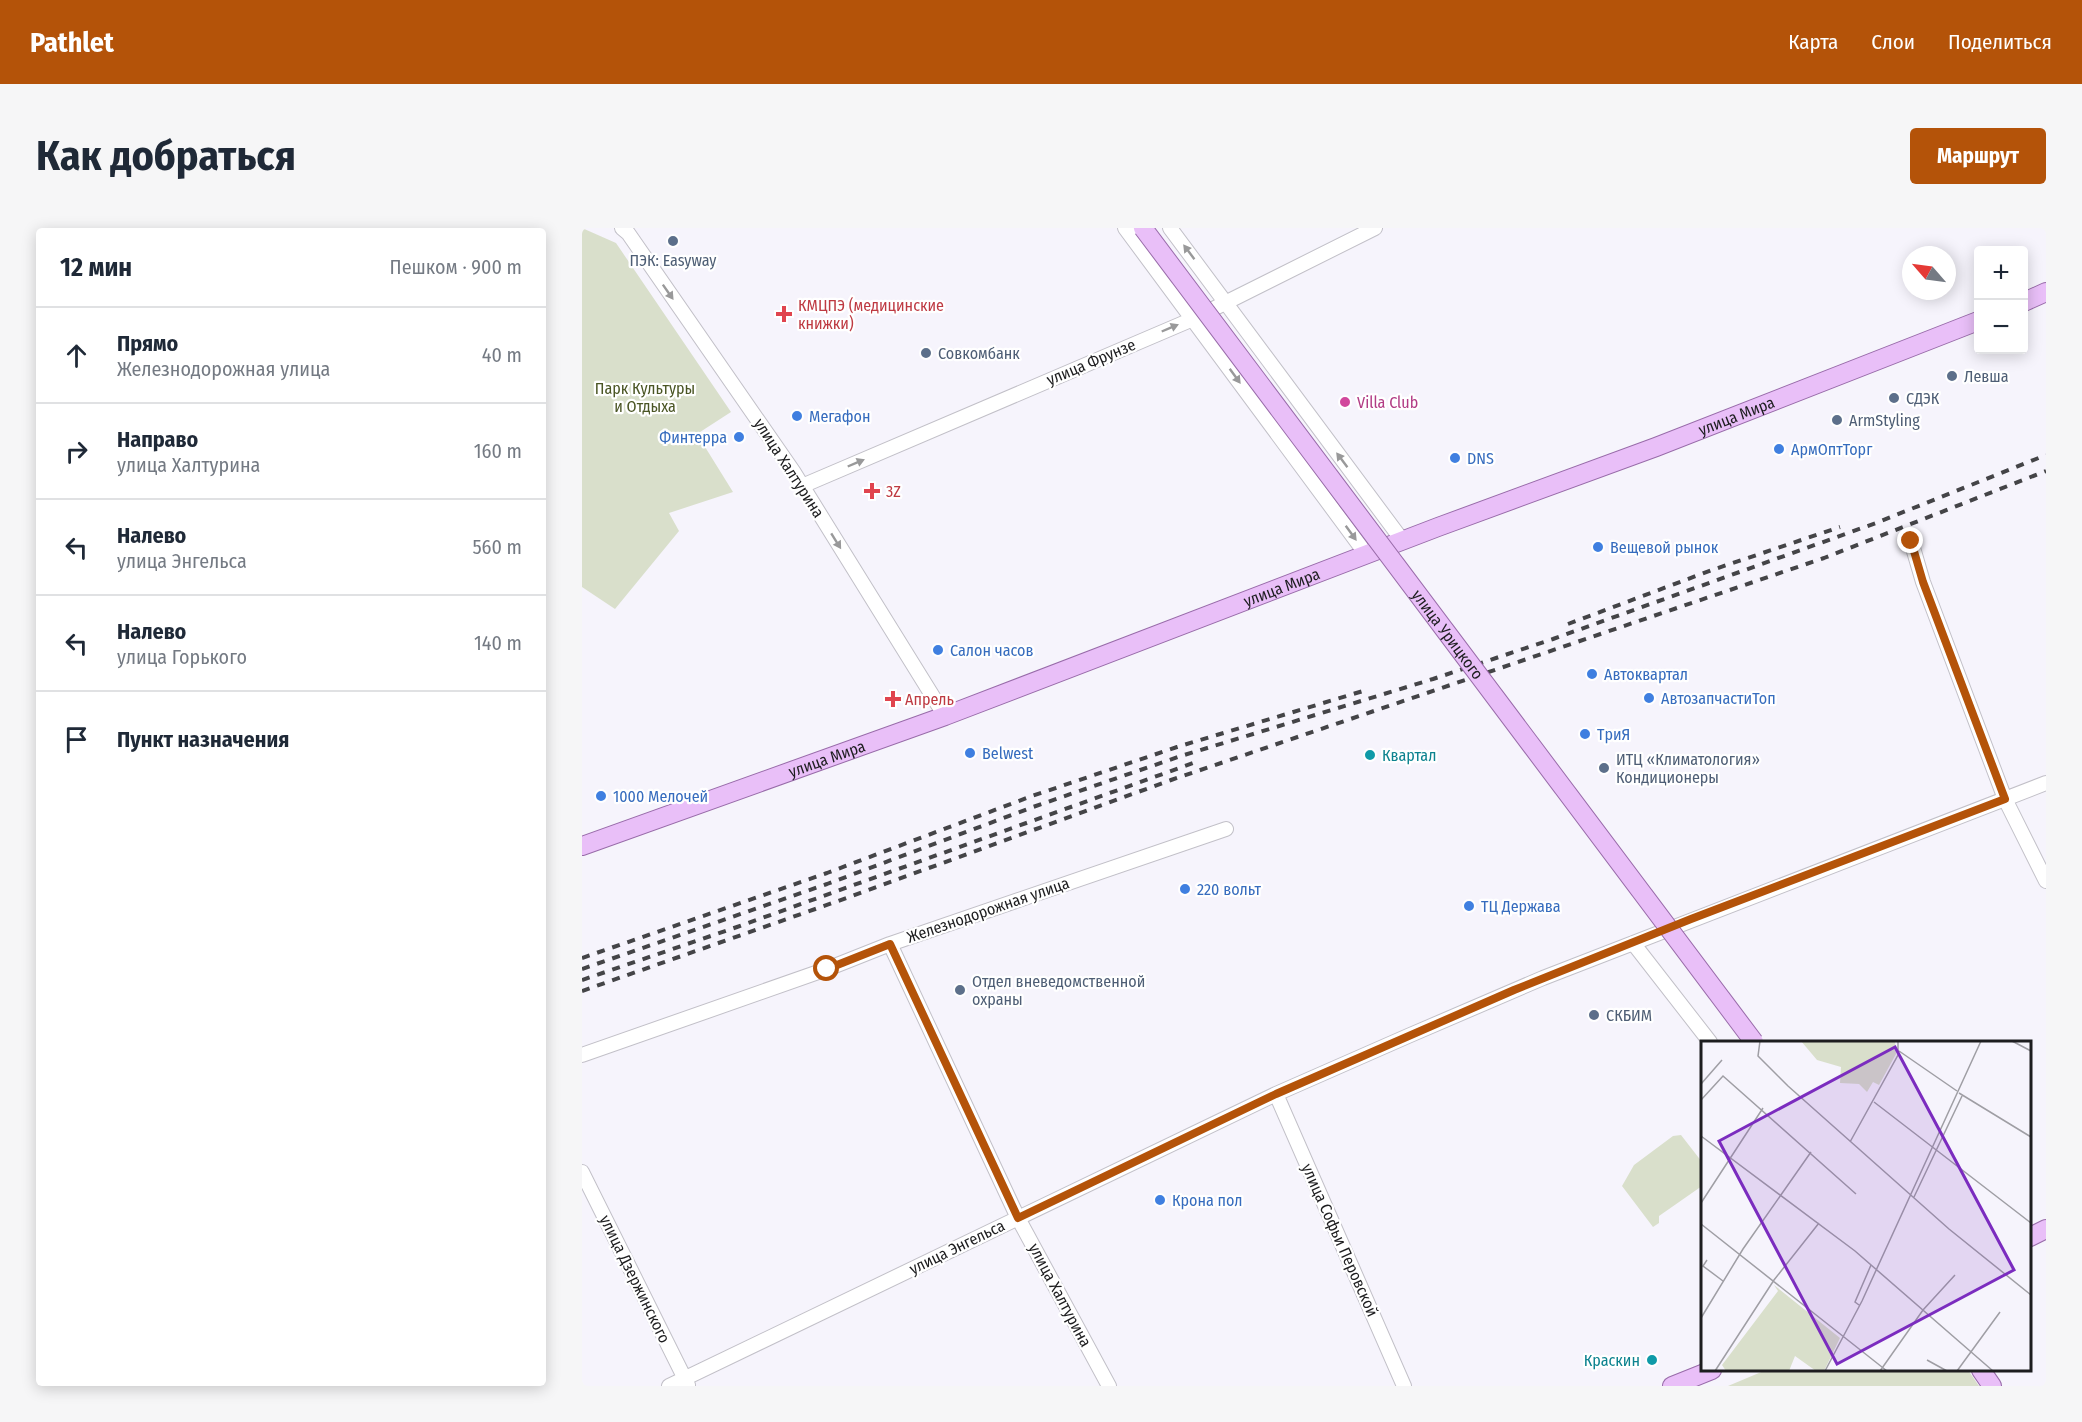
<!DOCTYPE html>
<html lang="ru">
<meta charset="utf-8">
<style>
body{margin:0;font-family:"Fira Sans Condensed",sans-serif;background:#f6f6f7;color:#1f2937}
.controls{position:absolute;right:18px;top:18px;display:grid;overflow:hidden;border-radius:6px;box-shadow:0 3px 15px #0003}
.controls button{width:54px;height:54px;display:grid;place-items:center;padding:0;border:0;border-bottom:2px solid #e0e1e3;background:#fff;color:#1f2937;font:30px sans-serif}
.compass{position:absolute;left:1320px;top:18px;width:54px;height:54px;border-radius:50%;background:#fff;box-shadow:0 3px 15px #0003;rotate:298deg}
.stop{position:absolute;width:18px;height:18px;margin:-14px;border:4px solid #b45309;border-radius:50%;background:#fff}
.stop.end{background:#b45309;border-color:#fff;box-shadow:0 2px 6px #0008}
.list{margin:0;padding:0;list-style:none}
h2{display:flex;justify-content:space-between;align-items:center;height:78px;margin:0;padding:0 24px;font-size:26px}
h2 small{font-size:20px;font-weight:400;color:#747a83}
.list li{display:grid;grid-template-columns:39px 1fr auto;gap:18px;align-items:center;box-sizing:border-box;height:96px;padding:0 24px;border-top:2px solid #e0e1e3}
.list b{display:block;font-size:22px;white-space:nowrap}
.list p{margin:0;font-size:20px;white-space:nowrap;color:#747a83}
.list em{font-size:20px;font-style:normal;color:#747a83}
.icon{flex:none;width:33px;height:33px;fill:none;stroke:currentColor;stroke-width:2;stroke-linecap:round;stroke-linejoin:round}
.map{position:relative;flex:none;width:1464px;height:1158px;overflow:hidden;border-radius:6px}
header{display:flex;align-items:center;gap:36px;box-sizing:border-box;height:84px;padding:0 30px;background:#b45309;color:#fff}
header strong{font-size:28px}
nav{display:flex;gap:33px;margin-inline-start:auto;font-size:21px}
.intro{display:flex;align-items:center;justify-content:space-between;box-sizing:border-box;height:144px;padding:0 36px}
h1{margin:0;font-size:42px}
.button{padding:15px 27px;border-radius:6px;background:#b45309;color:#fff;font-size:21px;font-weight:700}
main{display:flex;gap:36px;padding:0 36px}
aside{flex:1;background:#fff;border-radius:6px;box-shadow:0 3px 15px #0003}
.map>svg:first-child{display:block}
.green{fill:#d9dfcb}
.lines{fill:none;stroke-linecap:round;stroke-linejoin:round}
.minor-casing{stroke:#c2c0c8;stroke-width:16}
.major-casing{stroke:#986ba9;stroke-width:20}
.minor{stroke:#fff;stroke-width:14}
.major{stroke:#e9bff8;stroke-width:18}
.rail{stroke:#444447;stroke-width:4;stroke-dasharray:8 8;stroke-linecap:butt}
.major-bridge-casing{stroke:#986ba9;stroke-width:20;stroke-linecap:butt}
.major-bridge{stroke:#e9bff8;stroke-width:18}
.oneway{fill:#99999a}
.route{stroke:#b45309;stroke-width:8}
.service-dot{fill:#5c6f8a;stroke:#fff;stroke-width:2}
.health-dot{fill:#e0444e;stroke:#fff;stroke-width:2}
.hotel-dot{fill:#d1479c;stroke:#fff;stroke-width:2}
.shop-dot{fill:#3f7fe0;stroke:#fff;stroke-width:2}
.culture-dot{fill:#0f9aa8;stroke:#fff;stroke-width:2}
.labels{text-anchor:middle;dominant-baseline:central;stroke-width:4.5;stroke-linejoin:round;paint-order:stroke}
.service-label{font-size:16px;fill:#4e5e75;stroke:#fff;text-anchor:start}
.health-label{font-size:16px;fill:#be3a42;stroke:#fff;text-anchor:start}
.street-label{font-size:16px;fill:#1d1d1f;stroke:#fff}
.park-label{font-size:16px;fill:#4a5524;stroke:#fff}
.hotel-label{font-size:16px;fill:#b23c85;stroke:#fff;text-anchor:start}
.shop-label{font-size:16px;fill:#366cbe;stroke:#fff;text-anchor:start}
.culture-label{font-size:16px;fill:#0d838f;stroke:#fff;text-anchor:start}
.inset-road{fill:none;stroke:#9f9ea4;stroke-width:1.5}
.view{fill:#7b2cbf;fill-opacity:0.15;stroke:#7b2cbf;stroke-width:3}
.inset-edge{fill:none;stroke:#1d1d1f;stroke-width:3}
</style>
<header>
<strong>Pathlet</strong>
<nav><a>Карта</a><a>Слои</a><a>Поделиться</a></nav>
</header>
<div class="intro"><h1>Как добраться</h1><a class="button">Маршрут</a></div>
<main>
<aside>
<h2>12 мин<small>Пешком · 900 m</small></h2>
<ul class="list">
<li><svg class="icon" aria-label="ahead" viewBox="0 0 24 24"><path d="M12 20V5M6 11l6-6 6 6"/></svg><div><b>Прямо</b><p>Железнодорожная улица</p></div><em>40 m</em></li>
<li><svg class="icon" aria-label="right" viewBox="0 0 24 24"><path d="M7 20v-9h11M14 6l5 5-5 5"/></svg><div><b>Направо</b><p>улица Халтурина</p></div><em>160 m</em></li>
<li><svg class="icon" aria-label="left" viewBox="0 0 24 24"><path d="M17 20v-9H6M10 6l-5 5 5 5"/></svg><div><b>Налево</b><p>улица Энгельса</p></div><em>560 m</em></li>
<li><svg class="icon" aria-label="left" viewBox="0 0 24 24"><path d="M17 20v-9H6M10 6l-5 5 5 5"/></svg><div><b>Налево</b><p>улица Горького</p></div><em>140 m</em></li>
<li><svg class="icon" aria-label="arrive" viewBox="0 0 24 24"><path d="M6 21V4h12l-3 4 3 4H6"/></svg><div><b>Пункт назначения</b></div></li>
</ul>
</aside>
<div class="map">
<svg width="1464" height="1158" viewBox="0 0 1464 1158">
<rect width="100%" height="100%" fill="#f6f4fc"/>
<path class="green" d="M0 0 34 15 149 184 115 206 151 264 87 285 97 303 33 381 0 359Z
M1099 907 1120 934V958L1077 988V995L1071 999 1040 958 1052 937 1091 908Z
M1184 1142H1386L1397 1158H1146Z"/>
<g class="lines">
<g class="minor-casing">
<path id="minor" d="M40 0 46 5 211 243 363 488
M543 0 784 326
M588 0 820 312
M220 258 611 91 793 0
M1329 313 1341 354 1423 571 1464 653
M1051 715 1128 814
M308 716 436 990 527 1158
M0 827 245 741 308 716 644 601
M694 866 822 1158
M0 944 106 1157
M87 1158 694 866 826 808 961 750 1464 555"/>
</g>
<g class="major-casing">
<g id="major">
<path d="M1442 74 1464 64"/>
<path id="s1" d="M0 618 363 488 856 299 1074 219 1396 93"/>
<path d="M1448 1009 1464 1001"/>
<path d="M1399 1142 1410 1158"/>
<path d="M1090 1158 1130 1142"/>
</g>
</g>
<use href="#minor" class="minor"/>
<use href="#major" class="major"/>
<path class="rail" d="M986 396 1130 342 1258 299
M0 730 245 645 450 568 595 519 781 463
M0 741 245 656 451 579 599 528 851 451 971 411 1294 295 1464 227
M0 752 155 699 614 534
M0 763 256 673 589 552 1242 330 1464 243"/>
<g class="major-bridge-casing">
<g id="major-bridge">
<path id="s2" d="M561 0 1172 814"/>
</g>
</g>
<use href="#major-bridge" class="major-bridge"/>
</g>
<defs><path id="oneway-solid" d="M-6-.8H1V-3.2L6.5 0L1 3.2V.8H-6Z" transform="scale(1.5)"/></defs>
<g class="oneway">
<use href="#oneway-solid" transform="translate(607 24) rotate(-127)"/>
<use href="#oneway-solid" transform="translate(86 64) rotate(55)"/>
<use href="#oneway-solid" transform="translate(588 100) rotate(-23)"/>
<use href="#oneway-solid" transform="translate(653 148) rotate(54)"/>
<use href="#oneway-solid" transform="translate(760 232) rotate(-127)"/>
<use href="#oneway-solid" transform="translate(274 235) rotate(-23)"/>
<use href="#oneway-solid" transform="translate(769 305) rotate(54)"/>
<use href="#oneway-solid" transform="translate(254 313) rotate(58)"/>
</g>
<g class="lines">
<path class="route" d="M245 741 308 716 436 990 694 866 932 762 1109 691 1423 571 1341 354 1329 313"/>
</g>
<g class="service-dot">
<circle cx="91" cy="13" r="6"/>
<circle cx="344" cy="125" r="6"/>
<circle cx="1370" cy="148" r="6"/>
<circle cx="1312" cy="170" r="6"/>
<circle cx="1255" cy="192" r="6"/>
<circle cx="1022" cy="540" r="6"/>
<circle cx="378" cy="762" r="6"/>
<circle cx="1012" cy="787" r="6"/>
</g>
<g class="health-dot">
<path d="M199 77h6v6h6v6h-6v6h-6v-6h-6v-6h6z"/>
<path d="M287 254h6v6h6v6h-6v6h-6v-6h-6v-6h6z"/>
<path d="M308 462h6v6h6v6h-6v6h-6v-6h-6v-6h6z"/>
</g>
<circle class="hotel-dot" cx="763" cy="174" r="6"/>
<g class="shop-dot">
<circle cx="215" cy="188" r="6"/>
<circle cx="157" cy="209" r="6"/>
<circle cx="1197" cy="221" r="6"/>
<circle cx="873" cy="230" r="6"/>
<circle cx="1016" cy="319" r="6"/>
<circle cx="356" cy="422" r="6"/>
<circle cx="1010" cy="446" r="6"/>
<circle cx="1067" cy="470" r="6"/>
<circle cx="1003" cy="506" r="6"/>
<circle cx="388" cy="525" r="6"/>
<circle cx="19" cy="568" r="6"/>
<circle cx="603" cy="661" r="6"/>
<circle cx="887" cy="678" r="6"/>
<circle cx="578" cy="972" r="6"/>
</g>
<g class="culture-dot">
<circle cx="788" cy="527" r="6"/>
<circle cx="1070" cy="1132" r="6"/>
</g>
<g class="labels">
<g class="service-label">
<text x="91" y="32" text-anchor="middle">ПЭК: Easyway</text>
<text x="356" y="125">Совкомбанк</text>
<text x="1382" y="148">Левша</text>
<text x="1324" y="170">СДЭК</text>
<text x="1267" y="192">ArmStyling</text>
<text x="1034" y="531">ИТЦ «Климатология»<tspan x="1034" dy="18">Кондиционеры</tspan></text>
<text x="390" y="753">Отдел вневедомственной<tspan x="390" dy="18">охраны</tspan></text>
<text x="1024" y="787">СКБИМ</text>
</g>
<g class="health-label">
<text x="216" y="77">КМЦПЭ (медицинские<tspan x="216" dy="18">книжки)</tspan></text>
<text x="304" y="263">3Z</text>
<text x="323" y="471">Апрель</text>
</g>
<g class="street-label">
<text transform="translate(509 134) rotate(-23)">улица Фрунзе</text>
<text stroke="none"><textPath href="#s1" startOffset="1232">улица Мира</textPath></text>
<text transform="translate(207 240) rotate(57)">улица Халтурина</text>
<text stroke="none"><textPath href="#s1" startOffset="746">улица Мира</textPath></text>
<text stroke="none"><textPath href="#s2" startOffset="508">улица Урицкого</textPath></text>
<text stroke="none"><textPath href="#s1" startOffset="260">улица Мира</textPath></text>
<text transform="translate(406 682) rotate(-19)">Железнодорожная улица</text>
<text transform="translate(758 1012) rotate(66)">улица Софьи Перовской</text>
<text transform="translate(375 1019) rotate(-26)">улица Энгельса</text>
<text transform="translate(53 1051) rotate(64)">улица Дзержинского</text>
<text transform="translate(478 1067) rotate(62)">улица Халтурина</text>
</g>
<g class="park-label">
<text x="63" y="160">Парк Культуры<tspan x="63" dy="18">и Отдыха</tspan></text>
</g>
<g class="hotel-label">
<text x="775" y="174">Villa Club</text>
</g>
<g class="shop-label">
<text x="227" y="188">Мегафон</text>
<text x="145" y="209" text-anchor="end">Финтерра</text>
<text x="1209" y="221">АрмОптТорг</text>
<text x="885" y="230">DNS</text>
<text x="1028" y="319">Вещевой рынок</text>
<text x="368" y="422">Салон часов</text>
<text x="1022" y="446">Автоквартал</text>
<text x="1079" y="470">АвтозапчастиТоп</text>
<text x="1015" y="506">ТриЯ</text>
<text x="400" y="525">Belwest</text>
<text x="31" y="568">1000 Мелочей</text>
<text x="615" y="661">220 вольт</text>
<text x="899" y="678">ТЦ Держава</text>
<text x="590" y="972">Крона пол</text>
</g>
<g class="culture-label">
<text x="800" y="527">Квартал</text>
<text x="1058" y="1132" text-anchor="end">Краскин</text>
</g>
</g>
<g transform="translate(1119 813)">
<rect width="330" height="330" fill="#f6f4fc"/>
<path d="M100 0H194L195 13 178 44 172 41 166 51 158 43 139 42 140 26 116 19ZM73 244 139 297 123 330H115L94 315 88 330H25L21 324 77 250Z" fill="#d9dfcb"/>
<path class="inset-road" d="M59 0 57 15 87 45 248 188 330 254M311 0 330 10M198 10 256 50M0 43 21 19M258 52 330 96M0 59 22 35 155 153M173 61 330 182M0 95 154 210 292 330M149 101 197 14V0M213 156 261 55M0 162 62 67M0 183 186 330M6 219 2 225 22 240M158 264 154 261 170 224M0 277 42 208 110 111M226 319 246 330M14 330 73 239 118 182M124 330 161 260 280 0M179 330 222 269 254 234M256 330 299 271"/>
<path class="view" d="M194 6 313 229 136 323 18 100Z"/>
<rect width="330" height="330" class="inset-edge"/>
</g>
</svg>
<div class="controls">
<button>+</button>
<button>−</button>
</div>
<svg class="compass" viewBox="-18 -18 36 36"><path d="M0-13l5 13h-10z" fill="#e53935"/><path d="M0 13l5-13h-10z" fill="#747a83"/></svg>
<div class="stop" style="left:245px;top:741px"></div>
<div class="stop end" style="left:1329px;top:313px"></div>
</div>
</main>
